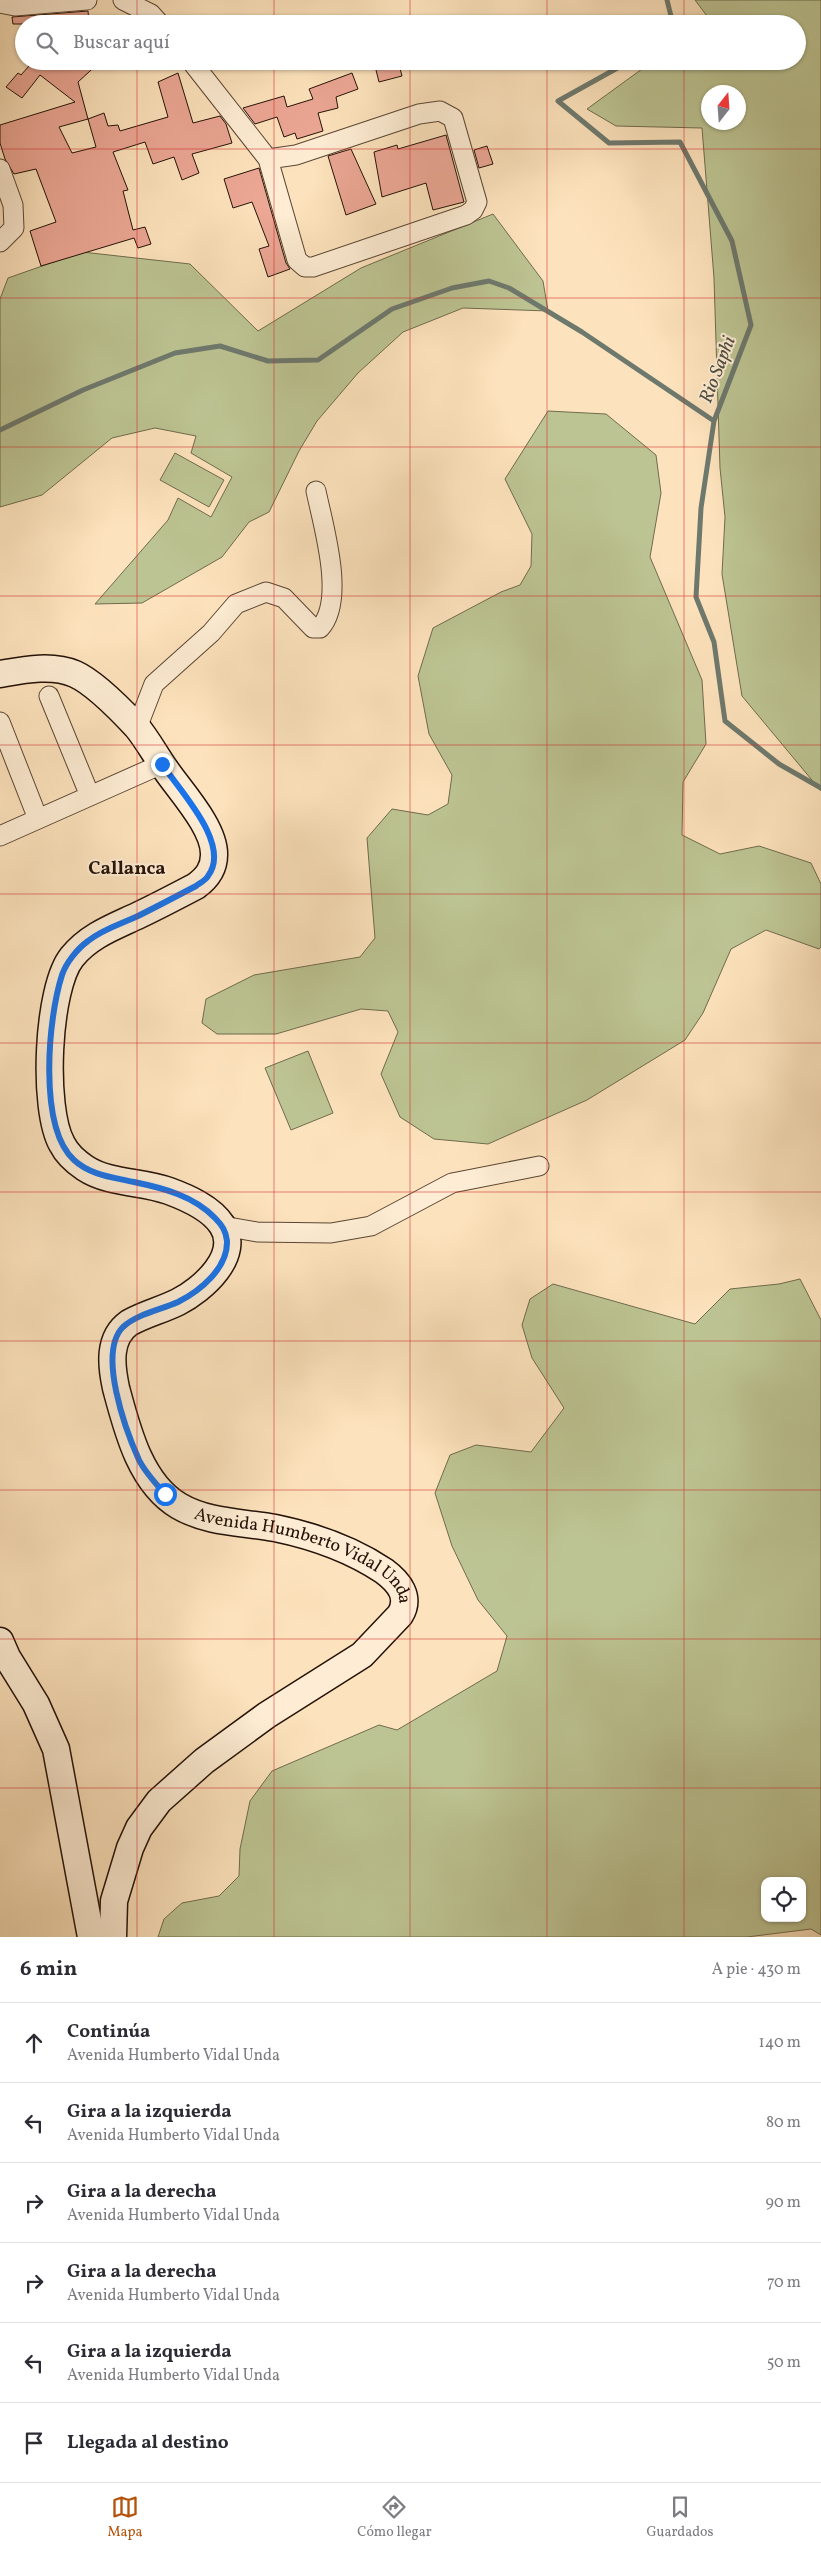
<!DOCTYPE html>
<html lang="es">
<meta charset="utf-8">
<style>
body{margin:0;font-family:Vollkorn,serif;background:#f2f2f3;color:#2b2b33}
.controls{position:absolute;right:15px;bottom:15px;display:grid;overflow:hidden;border-radius:10px;box-shadow:0 1px 4px #0004}
.controls button{width:45px;height:45px;display:grid;place-items:center;padding:0;border:0;border-bottom:1px solid #e1e1e2;background:#fff;color:#2b2b33;font:25px sans-serif}
.compass{position:absolute;left:701px;top:85px;width:45px;height:45px;border-radius:50%;background:#fff;box-shadow:0 1px 4px #0004;rotate:17deg}
.stop{position:absolute;width:15px;height:15px;margin:-11px;border:4px solid #1a73e8;border-radius:50%;background:#fff}
.stop.end{background:#1a73e8;border-color:#fff;box-shadow:0 1px 5px #0008}
.list{margin:0;padding:0;list-style:none}
h2{display:flex;justify-content:space-between;align-items:center;height:65px;margin:0;padding:0 20px;font-size:21px}
h2 small{font-size:16px;font-weight:400;color:#7c7c81}
.list li{display:grid;grid-template-columns:32px 1fr auto;gap:15px;align-items:center;box-sizing:border-box;height:80px;padding:0 20px;border-top:1px solid #e1e1e2}
.list b{display:block;font-size:19px;white-space:nowrap}
.list p{margin:0;font-size:16px;white-space:nowrap;color:#7c7c81}
.list em{font-size:16px;font-style:normal;color:#7c7c81}
.icon{flex:none;width:28px;height:28px;fill:none;stroke:currentColor;stroke-width:2;stroke-linecap:round;stroke-linejoin:round}
.map{position:relative;flex:none;width:821px;height:1937px;overflow:hidden}
.search{position:absolute;background:#fff;box-shadow:0 1px 4px #0004;left:15px;right:15px;top:15px;height:55px;display:flex;align-items:center;gap:12px;box-sizing:border-box;padding:0 18px;border-radius:28px;color:#7c7c81;font-size:19px}
.sheet{height:545px;background:#fff}
nav{display:flex;justify-content:space-around;align-items:center;box-sizing:border-box;height:70px;border-top:1px solid #e1e1e2;background:#fff;font-size:14px;color:#7c7c81}
nav a{display:grid;justify-items:center;gap:2px}
nav .on{color:#b45309}
.map>svg:first-child{display:block}
.green{fill:#bdc493;stroke:#706b4d;fill-rule:evenodd}
.lines{fill:none;stroke-linecap:round;stroke-linejoin:round}
.stream{stroke:#6e796e;stroke-width:5}
.building{fill:#eca795;stroke:#241207;fill-rule:evenodd}
.street-casing{stroke:#5a4634;stroke-width:21}
.secondary-casing{stroke:#241207;stroke-width:29}
.street{stroke:#feedd4;stroke-width:19}
.secondary{stroke:#feedd4;stroke-width:26}
.route{stroke:#1a73e8;stroke-width:6}
.grid{fill:none;stroke:#d62828;stroke-width:1;stroke-opacity:0.55}
.labels{text-anchor:middle;dominant-baseline:central;stroke-width:4;stroke-linejoin:round;paint-order:stroke}
.street-label{font-size:18px;fill:#241207;stroke:#feedd4}
.water-label{font-size:19px;font-style:italic;fill:#4f4e43;stroke:#feedd4}
.neighbourhood-label{font-size:19px;font-weight:bold;fill:#241207;stroke:#feedd4}
</style>
<div class="map">
<svg width="821" height="1937" viewBox="0 0 821 1937">
<rect width="100%" height="100%" fill="#fde3bd"/>
<filter id="stains"><feTurbulence type="fractalNoise" baseFrequency=".004" numOctaves="4"/><feColorMatrix values="0 0 0 0 .2 0 0 0 0 .09 0 0 0 0 .02 0 0 0 .5 -.17"/></filter>
<radialGradient id="worn" r=".72"><stop offset=".6" stop-color="#630" stop-opacity="0"/><stop offset="1" stop-color="#630" stop-opacity=".3"/></radialGradient>
<path class="green" d="M695 0H821V791L742 696 722 574 725 517 720 468 714 278 702 128 616 126 587 109 653 61H797V24H706L710 20ZM708 92H738V122H708Z
M493 214 543 281 548 311 463 308 403 332 358 373 317 421 299 451 269 512 249 522 222 557 142 603 95 604 168 520 178 498 211 517 232 477 191 453 196 436 155 428 112 438 42 495 0 507V299L8 278 82 252 190 264 258 331 361 268Z
M548 411 606 414 656 455 661 493 650 557 702 680 706 744 683 782 682 835 720 854 759 846 811 863 821 884V947L819 949 766 930 731 949 703 1013 685 1040 587 1100 488 1144 434 1139 400 1117 381 1074 398 1032 388 1011 361 1009 276 1034H217L202 1023 206 999 254 975 360 957 375 938 367 838 392 809 428 815 448 804 452 775 429 734 418 676 433 628 501 592 520 585 531 566 532 534 505 479Z
M175 453 224 480 209 507 160 480Z
M308 1051 333 1113 291 1130 265 1068Z
M800 1279 821 1320V1935L811 1929 747 1937H158L164 1919 182 1903 219 1896 239 1876 240 1849 250 1801 272 1771 379 1725 397 1730 497 1671 507 1636 478 1600 452 1546 435 1493 450 1455 476 1445 531 1452 564 1408 532 1358 522 1325 530 1299 553 1284 695 1324 730 1289 779 1284ZM765 1881H802V1918H765Z"/>
<g class="lines">
<path class="stream" d="M667 0 673 24
M630 61 558 101 609 143 680 142 732 241 751 325 714 421 701 508 696 597 714 642 725 721 779 764 821 788
M0 430 83 390 175 353 220 346 268 361 318 360 392 309 452 288 489 281 509 288 582 332 714 421"/>
</g>
<path class="building" d="M88 11 89 22 83 24H13L12 17Z
M23 61H101L78 82 88 119 104 113 108 126 118 125 120 131 168 117 158 82 178 73 193 123 220 116 226 124 232 143 192 154 199 173 182 180 174 157 153 164 145 142 113 152 128 190 123 191 133 230 145 227 151 244 138 248 134 238 41 266 30 231 56 222 36 169 14 174 5 159 0 143V125L75 102 40 75 22 98 6 87 18 73 21 75 29 66ZM88 119 96 147 72 153 59 127Z
M392 61H398L402 76 379 82 375 66Z
M352 73 358 89 336 97 338 108 318 113 323 131 297 139 295 133 284 137 277 117 255 124 243 108 284 96 287 107 313 99 309 89Z
M446 135 464 202 433 210 426 183 382 197 374 152 397 145 398 149Z
M487 146 493 164 479 168 474 150Z
M351 149 376 204 346 215 328 156Z
M259 168 286 263 290 269 268 277 259 249 269 246 252 202 233 208 224 179Z"/>
<g class="lines">
<g class="street-casing">
<path id="street" d="M123 0 151 14 160 24
M0 3 15 6 87 0
M191 61 268 159 296 155 419 114 440 111 453 118 477 202 473 210 466 215 313 267H305L297 260 268 159
M0 169 13 205 14 228 0 242
M49 696 90 796
M0 722 38 819
M137 728 154 684 211 633 236 604 266 592 284 598 313 628H320C346 600 323 525 316 491
M0 836 162 764
M223 1226 257 1232 331 1233 371 1226 452 1183 539 1166"/>
</g>
<g class="secondary-casing">
<g id="secondary">
<path id="s1" d="M0 674C23 670 52 664 75 674 95 683 121 710 136 726 147 739 156 756 166 770 181 792 215 828 214 855 214 869 207 878 196 886 177 896 158 906 139 915 114 927 90 935 72 957 47 988 42 1109 62 1144 67 1154 76 1162 85 1168 109 1184 143 1181 169 1191 188 1198 211 1208 222 1225 242 1255 202 1290 178 1302 162 1310 145 1314 129 1323 108 1338 111 1365 116 1388 127 1429 140 1483 179 1506 208 1523 243 1522 275 1528 314 1536 351 1549 384 1571 399 1582 411 1597 400 1615L362 1655 267 1715 204 1761 159 1801 139 1828 130 1848 114 1901 113 1937"/>
<path d="M0 1641 7 1657 36 1704 56 1749 91 1937"/>
</g>
</g>
<use href="#street" class="street"/>
<use href="#secondary" class="secondary"/>
</g>
<g class="lines">
<path class="route" d="M162 764C179 790 232 844 208 876 206 880 200 883 196 886 177 896 158 906 138 916 121 924 103 929 88 941 77 949 66 963 62 975 48 1018 38 1127 74 1160 90 1175 112 1177 134 1182 163 1188 194 1196 215 1218 222 1225 226 1231 227 1241 228 1268 200 1291 178 1302 160 1310 137 1314 123 1327 97 1353 126 1431 139 1460 145 1472 156 1484 165 1494"/>
</g>
<path class="grid" d="M137 0V24M274 0V24M410 0V24M547 0V24M684 0V24M137 61V1937M274 61V1937M410 61V1937M547 61V1937M684 61V1937M0 149H821M0 298H821M0 447H821M0 596H821M0 745H821M0 894H821M0 1043H821M0 1192H821M0 1341H821M0 1490H821M0 1639H821M0 1788H821"/>
<g class="labels">
<g class="street-label">
<text stroke="none"><textPath href="#s1" startOffset="1365">Avenida Humberto Vidal Unda</textPath></text>
</g>
<g class="water-label">
<text transform="translate(718 370) rotate(-69)">Rio Saphi</text>
</g>
<g class="neighbourhood-label">
<text x="127" y="869">Callanca</text>
</g>
</g>
<rect width="100%" height="100%" filter="url(#stains)"/>
<rect width="100%" height="100%" fill="url(#worn)"/>
</svg>
<div class="controls">
<button><svg class="icon" aria-label="locate" viewBox="0 0 24 24"><circle cx="12" cy="12" r="6"/><path d="M12 2v4M12 18v4M2 12h4M18 12h4"/></svg></button>
</div>
<svg class="compass" viewBox="-18 -18 36 36"><path d="M0-13l5 13h-10z" fill="#e53935"/><path d="M0 13l5-13h-10z" fill="#7c7c81"/></svg>
<div class="stop" style="left:165px;top:1494px"></div>
<div class="stop end" style="left:162px;top:764px"></div>
<div class="search"><svg class="icon" aria-label="search" viewBox="0 0 24 24"><circle cx="10" cy="10" r="6"/><path d="M15 15l6 6"/></svg>Buscar aquí</div>
</div>
<section class="sheet">
<h2>6 min<small>A pie · 430 m</small></h2>
<ul class="list">
<li><svg class="icon" aria-label="ahead" viewBox="0 0 24 24"><path d="M12 20V5M6 11l6-6 6 6"/></svg><div><b>Continúa</b><p>Avenida Humberto Vidal Unda</p></div><em>140 m</em></li>
<li><svg class="icon" aria-label="left" viewBox="0 0 24 24"><path d="M17 20v-9H6M10 6l-5 5 5 5"/></svg><div><b>Gira a la izquierda</b><p>Avenida Humberto Vidal Unda</p></div><em>80 m</em></li>
<li><svg class="icon" aria-label="right" viewBox="0 0 24 24"><path d="M7 20v-9h11M14 6l5 5-5 5"/></svg><div><b>Gira a la derecha</b><p>Avenida Humberto Vidal Unda</p></div><em>90 m</em></li>
<li><svg class="icon" aria-label="right" viewBox="0 0 24 24"><path d="M7 20v-9h11M14 6l5 5-5 5"/></svg><div><b>Gira a la derecha</b><p>Avenida Humberto Vidal Unda</p></div><em>70 m</em></li>
<li><svg class="icon" aria-label="left" viewBox="0 0 24 24"><path d="M17 20v-9H6M10 6l-5 5 5 5"/></svg><div><b>Gira a la izquierda</b><p>Avenida Humberto Vidal Unda</p></div><em>50 m</em></li>
<li><svg class="icon" aria-label="arrive" viewBox="0 0 24 24"><path d="M6 21V4h12l-3 4 3 4H6"/></svg><div><b>Llegada al destino</b></div></li>
</ul>
</section>
<nav>
<a class="on"><svg class="icon" aria-label="map" viewBox="0 0 24 24"><path d="M3 6l6-2 6 2 6-2v14l-6 2-6-2-6 2zM9 4v14M15 6v14"/></svg>Mapa</a>
<a><svg class="icon" aria-label="directions" viewBox="0 0 24 24"><path d="M12 3l9 9-9 9-9-9zM9 14v-3h6M13 9l2 2-2 2"/></svg>Cómo llegar</a>
<a><svg class="icon" aria-label="saved" viewBox="0 0 24 24"><path d="M7 4h10v16l-5-4-5 4z"/></svg>Guardados</a>
</nav>
